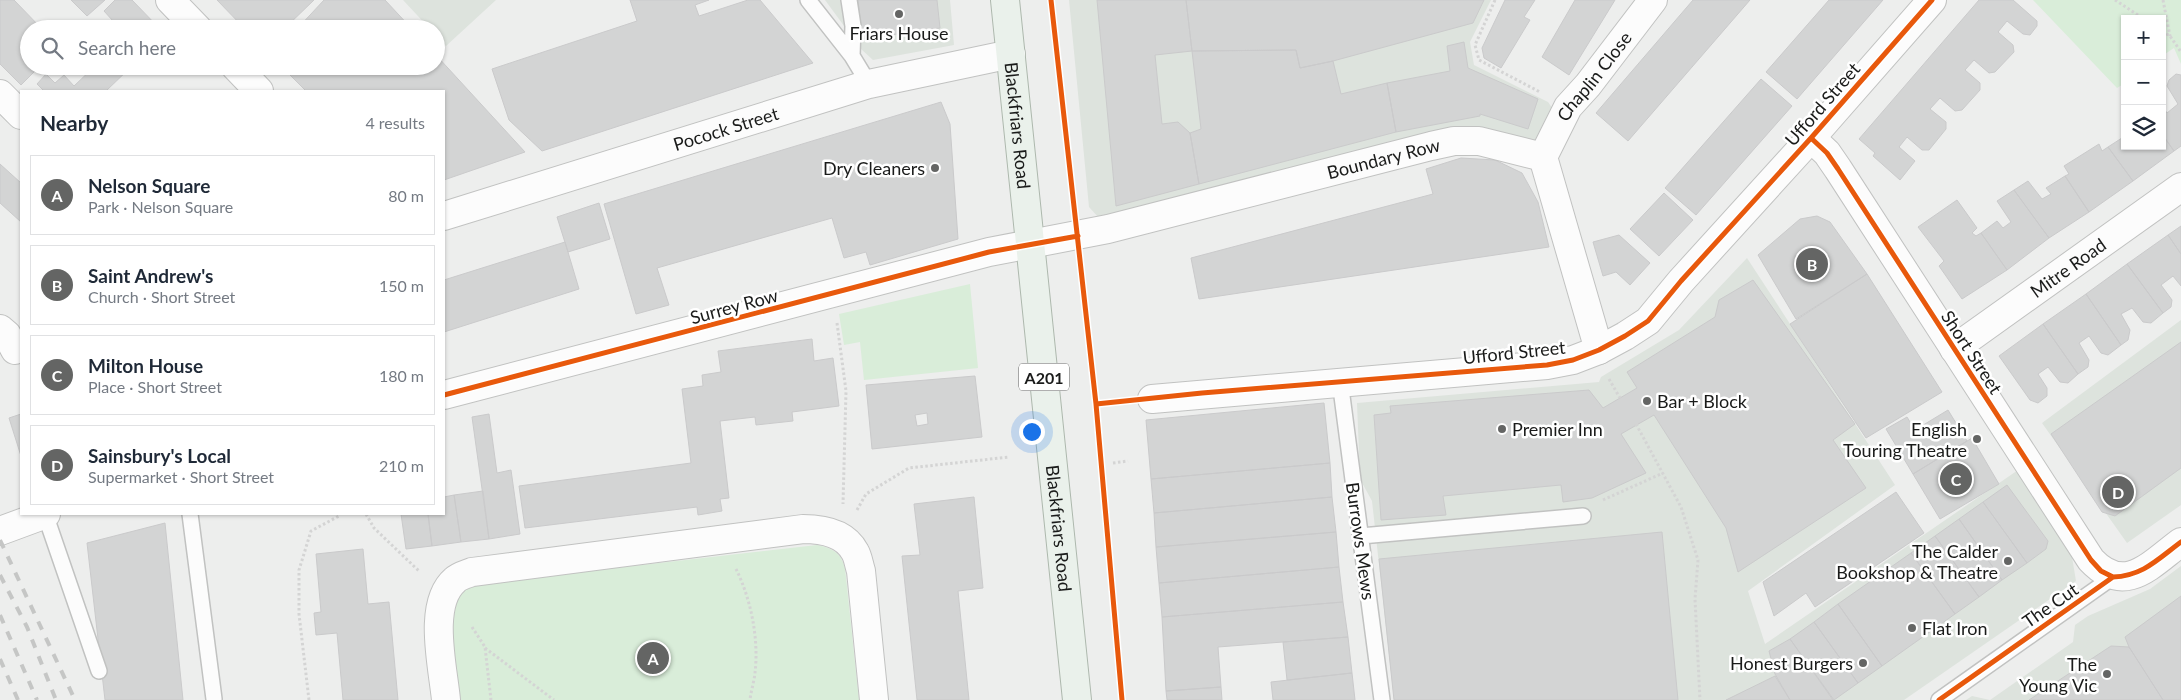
<!DOCTYPE html>
<meta charset="utf-8">
<style>
body{margin:0;font-family:Lato,sans-serif;background:#f6f6f7;color:#1f2937}
.controls{position:absolute;right:15px;top:15px;display:grid;overflow:hidden;border-radius:0px;box-shadow:0 1px 4px #0004}
.controls button{width:45px;height:45px;display:grid;place-items:center;padding:0;border:0;border-bottom:1px solid #e0e1e3;background:#fff;color:#1f2937;font:25px sans-serif}
.you{position:absolute;left:1031px;top:431px;width:18px;height:18px;margin:-12px;border:4px solid #fff;border-radius:50%;background:#1a73e8;box-shadow:0 0 0 8px #1a73e833}
.badge{display:grid;place-items:center;width:32px;height:32px;border-radius:50%;background:#646564;color:#fff;font-size:16px;font-weight:700}
.pin{position:absolute;translate:-50% -50%;border:2px solid #fff;box-shadow:0 1px 5px #0006}
.list{margin:0;padding:0;list-style:none}
h2{display:flex;justify-content:space-between;align-items:center;height:65px;margin:0;padding:0 20px;font-size:21px}
h2 small{font-size:16px;font-weight:400;color:#747a83}
.list li{display:grid;grid-template-columns:32px 1fr auto;gap:15px;align-items:center;box-sizing:border-box;height:80px;margin:0 10px 10px;padding:0 10px;border:1px solid #e0e1e3;border-radius:0px}
.list b{display:block;font-size:19px;white-space:nowrap}
.list p{margin:0;font-size:16px;white-space:nowrap;color:#747a83}
.list em{font-size:16px;font-style:normal;color:#747a83}
.icon{flex:none;width:28px;height:28px;fill:none;stroke:currentColor;stroke-width:2;stroke-linecap:round;stroke-linejoin:round}
.map{position:relative;flex:none;width:2181px;height:700px;overflow:hidden}
.search{position:absolute;background:#fff;box-shadow:0 1px 4px #0004;left:20px;top:20px;width:425px;height:55px;display:flex;align-items:center;gap:12px;box-sizing:border-box;padding:0 18px;border-radius:28px;color:#747a83;font-size:19px}
.panel{position:absolute;background:#fff;box-shadow:0 1px 4px #0004;left:20px;top:90px;width:425px;height:425px;border-radius:0px}
.map>svg:first-child{display:block}
.built{fill:#dde3dd}
.green{fill:#d9edd9}
.building{fill:#d3d4d4;stroke:#cacacb;fill-rule:evenodd}
.lines{fill:none;stroke-linecap:round;stroke-linejoin:round}
.lane-casing{stroke:#c1c2c1;stroke-width:18}
.street-casing{stroke:#c1c2c1;stroke-width:30}
.primary-casing{stroke:#adb8ad;stroke-width:30}
.path{stroke:#d4d4d4;stroke-width:3;stroke-dasharray:2.5 2.5;stroke-linecap:butt}
.lane{stroke:#fcfcfc;stroke-width:15}
.street{stroke:#fcfcfc;stroke-width:28}
.primary{stroke:#eaf1eb;stroke-width:28}
.rail{stroke:#c5c6c5;stroke-width:4;stroke-dasharray:9 9;stroke-linecap:butt}
.cycleway-casing{stroke:#fff;stroke-width:8}
.cycleway{stroke:#e8590c;stroke-width:5}
.poi-dot{fill:#646564;stroke:#fff;stroke-width:2}
.labels{text-anchor:middle;dominant-baseline:central;stroke-width:5;stroke-linejoin:round;paint-order:stroke}
.shield{fill:#fff;stroke:#5f5f5f;stroke-width:1}
.shield-label{font-size:16px;font-weight:bold;fill:#1a1b1a}
.poi-label{font-size:18px;fill:#1a1b1a;stroke:#fff;text-anchor:end}
.street-label{font-size:18px;fill:#1a1b1a;stroke:#fff}
</style>
<div class="map">
<svg width="2181" height="700" viewBox="0 0 2181 700">
<rect width="100%" height="100%" fill="#edeeed"/>
<path class="built" d="M403 0H496L446 46 436 36V29H430Z
M825 0H950L954 45 873 60 861 49Z
M1069 0H1491L1470 42 1474 65 1548 102 1555 112 1539 144 1454 128 1099 218 1089 207Z
M1747 258 1895 485 1748 591 1765 644 2021 468 2069 539 2076 581 1904 700H1394L1372 501 1360 479 1357 403 1599 382 1601 377 1679 330Z
M2181 320V505L2127 543 2042 423Z
M2181 566V696L2174 700H1966L1972 696 1990 700 2073 642 2075 625 2088 616 2150 589Z"/>
<path class="green" d="M2033 0H2181V64L2174 48 2162 56V19H2125V83L2117 88Z
M970 284 978 368 864 380 860 342 844 345 839 314Z
M817 545C833 548 841 553 845 568L859 700H457L448 616 462 590 476 584Z"/>
<path class="building" d="M0 0H14L42 29H29V66H40L21 85 0 64Z
M71 0H105L87 16Z
M115 0H132L160 29H105L113 21 104 11Z
M217 0H314L284 29H245Z
M324 0H385L412 29H297Z
M630 0H709L695 5 699 16 748 0H760L813 63 542 151 509 120 492 69 637 21Z
M858 0H937L940 28 862 39Z
M1097 0H1186L1192 51 1155 55 1162 124 1178 122 1190 133 1199 184 1116 206Z
M1186 0H1484L1473 23 1333 61 1300 68 1296 50 1192 51Z
M1505 0H1535L1524 17 1530 20 1501 68 1484 58 1482 48Z
M1575 0H1615L1569 75 1542 57Z
M1693 0H1750L1628 141 1596 113Z
M1829 0H1883L1797 99 1766 72Z
M1979 0H2013L2037 21V26L2030 35 2023 34 2007 21 1998 32 2013 45 2014 52 1995 72 1989 73 1974 60 1965 70 1980 83V90L1962 110 1955 111 1940 98 1930 109 1946 122V129L1929 150H1922L1907 137 1899 147 1915 161 1900 180 1873 156 1875 153 1859 139Z
M1464 42 1468 68 1538 99 1528 129 1480 114V116L1396 132 1387 83 1450 71 1447 46Z
M1296 50 1300 68 1333 61 1341 94 1387 83 1396 132 1199 184 1190 133 1201 129 1192 51Z
M436 55 525 152 444 180V91H306L281 66H436Z
M95 66H132L106 91H44L37 84 46 74 55 83 64 75 74 86Z
M2176 74 2181 75V146L2174 151 2162 134V106L2167 113 2178 104 2167 86 2169 80Z
M1761 79 1792 106 1696 215 1665 188Z
M941 102 950 124 958 239 870 265 866 252 844 258 832 218 657 268 669 305 636 314 604 204Z
M2162 134 2174 151 2133 181 2108 147 2125 136V146H2162Z
M2099 144 2102 151 2108 147 2133 181 2089 212 2065 176 2069 174 2064 166Z
M1461 158 1495 160 1522 173 1538 202 1549 247 1199 299 1191 258 1433 194 1426 169Z
M0 164 21 183V222L0 203Z
M2065 176 2089 212 2049 238 2014 190 2028 181 2042 199 2051 194 2046 188Z
M2014 190 2049 238 2007 270 1981 233 1997 221 2003 228 2011 222 1997 201Z
M1664 193 1693 220 1659 256 1630 229Z
M1957 200 1977 228 1972 233 1976 236 1981 233 2007 270 1962 299 1939 266 1944 261 1918 227Z
M599 203 610 239 568 252 557 217Z
M1817 216 1830 222 1867 274 1796 319 1758 255 1800 219Z
M2181 226V254L2168 235Z
M1619 235 1650 263 1630 285 1616 272 1603 276 1593 242Z
M2168 235 2181 254V286L2173 276 2161 285 2172 300 2171 307 2163 313 2127 264Z
M565 242 579 289 444 332V280Z
M2127 264 2163 313 2151 323 2143 322 2132 308 2121 314 2130 330 2128 340 2121 345 2086 294Z
M1867 274 1942 392 1866 438 1790 324Z
M1753 280 1855 424 1833 440 1866 488 1738 572 1726 528 1654 415 1621 434 1646 473 1592 498 1563 502 1561 485 1443 496 1446 515 1381 520 1374 415 1391 413 1390 406 1589 390 1603 408 1637 388 1627 372 1715 317 1719 300Z
M2086 294 2121 345 2108 355 2101 353 2089 336 2079 343 2089 360 2088 367 2078 374 2043 324Z
M2043 324 2078 374 2068 383 2060 382 2048 367 2038 374 2047 388V396L2038 403 2030 400 1999 356Z
M812 339 814 361 833 358 839 406 792 412 793 421 756 425 755 417 720 421 729 498 720 499 722 511 698 515 697 507 525 528 519 486 691 463 682 389 703 386 702 375 721 372 718 351Z
M2181 342V468L2115 516 2102 512 2051 434Z
M975 376 982 437 872 449 866 385ZM927 413 928 424 917 426 915 415Z
M1324 403 1330 463 1151 479 1146 420Z
M1948 410 1967 441 1913 474 1886 429 1907 417 1915 430Z
M21 414V456L9 418Z
M489 414 497 473 511 470 520 534 489 539 472 417Z
M1972 438 1999 484 1940 519 1913 474Z
M1330 463 1332 497 1154 513 1151 479Z
M2007 485 2048 541 2046 549 2027 563 1983 502Z
M483 491 489 539 461 542 454 495Z
M1896 492 1924 533 1815 607 1806 593 1774 616 1763 582Z
M454 495 461 542 432 546 428 514H444V497Z
M974 497 983 588 958 591 969 700H917L902 556 920 555 914 504Z
M1332 497 1336 532 1156 547 1154 513Z
M1983 502 2027 563 2002 580 1959 519Z
M401 514H428L432 546 406 549Z
M1959 519 2002 580 1979 597 1935 536Z
M165 523 183 700H105L87 543Z
M1336 532 1339 567 1159 583 1156 547Z
M1662 532 1678 700H1394L1379 559Z
M1935 536 1979 597 1955 614 1911 553Z
M363 549 368 604 389 602 398 700H343L337 633 316 635 314 613 321 612 316 554Z
M1911 553 1955 614 1882 666 1838 604Z
M1339 567 1343 602 1162 617 1159 583Z
M2181 596V700H2163L2129 647 2125 637Z
M1343 602 1348 637 1218 647 1221 687 1166 691 1162 617Z
M1838 604 1882 666 1858 683 1814 622Z
M1814 622 1858 683 1834 700 1790 639Z
M1348 637 1352 673 1287 680 1283 642Z
M1790 639 1833 700H1790L1775 674 1769 651Z
M2111 646 2129 647 2163 700H2029Z
M1352 673 1355 700H1273L1271 682Z
M1775 676 1790 700H1726Z
M1221 687 1222 700H1167L1166 691Z"/>
<g class="lines">
<g class="lane-casing">
<path id="lane" d="M808 0 852 56 869 84
M849 0 853 26 852 56
M1340 381 1382 700
M45 514 99 671
M190 514 214 699
M1361 536 1583 516
M1939 700 2113 577"/>
</g>
<g class="street-casing">
<g id="street">
<path d="M170 0 198 29"/>
<path d="M235 66 259 91"/>
<path d="M0 94 21 115"/>
<path d="M1811 138 1827 153 1838 169 2091 560C2125 596 2150 565 2181 542"/>
<path d="M1543 157 1599 350"/>
<path id="s1" d="M1543 157 1568 107 1588 85 1653 0"/>
<path id="s2" d="M444 216 869 84 1011 54"/>
<path d="M0 329 7 335 15 350"/>
<path id="s3" d="M1954 349 2181 187"/>
<path id="s4" d="M444 395 989 252 1108 229 1431 146 1454 141H1479L1543 157"/>
<path d="M1152 399 1547 365 1573 360 1599 350 1625 336 1648 321 1681 281 1811 138 1932 0"/>
<path d="M0 531 46 514"/>
<path d="M446 700C443 667 427 604 455 580 459 576 467 574 472 572L803 529C823 529 845 533 855 552 858 557 859 565 861 571L874 700"/>
</g>
</g>
<g class="primary-casing">
<g id="primary">
<path id="s5" d="M1005 0 1077 700"/>
</g>
</g>
<path class="path" d="M1495 0 1475 45 1479 60 1540 92
M2115 0 2144 19
M2163 0 2170 36
M2162 31 2170 36 2181 52
M837 323 846 391 843 504
M1609 379 1620 398
M1636 424 1681 507 1698 560 1695 599 1700 700
M1113 463 1128 461
M1603 500 1663 473
M857 510 866 494 909 468 1009 457
M366 514 374 528 420 572
M736 569C751 599 759 639 755 673 754 682 751 691 750 700
M472 627 485 647 491 700
M485 648 554 700
M309 700 299 614V570L311 531 339 516 340 514"/>
<use href="#lane" class="lane"/>
<use href="#street" class="street"/>
<use href="#primary" class="primary"/>
<path class="rail" d="M0 540 75 700
M0 575 27 627 56 700
M0 615 37 700
M0 659 18 700"/>
<g class="cycleway-casing">
<path id="cycleway" d="M1051 0 1096 404 1122 700
M1811 138 1827 153 1838 169 2091 560 2101 571 2113 577
M444 395 989 252 1078 236
M1096 404 1202 393 1547 365 1573 360 1599 350 1625 336 1648 321 1681 281 1811 138 1932 0
M1939 700 2113 577C2143 576 2158 559 2181 542"/>
</g>
<use href="#cycleway" class="cycleway"/>
</g>
<g class="poi-dot">
<circle cx="899" cy="14" r="5"/>
<circle cx="935" cy="168" r="5"/>
<circle cx="1647" cy="401" r="5"/>
<circle cx="1502" cy="429" r="5"/>
<circle cx="1977" cy="439" r="5"/>
<circle cx="2008" cy="561" r="5"/>
<circle cx="1912" cy="628" r="5"/>
<circle cx="1863" cy="663" r="5"/>
<circle cx="2107" cy="674" r="5"/>
</g>
<g class="labels">
<rect class="shield" x="1019" y="363.5" width="50" height="27" rx="4"/>
<g class="shield-label">
<text x="1044" y="377">A201</text>
</g>
<g class="poi-label">
<text x="899" y="33" text-anchor="middle">Friars House</text>
<text x="925" y="168">Dry Cleaners</text>
<text x="1657" y="401" text-anchor="start">Bar + Block</text>
<text x="1512" y="429" text-anchor="start">Premier Inn</text>
<text x="1967" y="429">English<tspan x="1967" dy="21">Touring Theatre</tspan></text>
<text x="1998" y="551">The Calder<tspan x="1998" dy="21">Bookshop &amp; Theatre</tspan></text>
<text x="1922" y="628" text-anchor="start">Flat Iron</text>
<text x="1853" y="663">Honest Burgers</text>
<text x="2097" y="664">The<tspan x="2097" dy="21">Young Vic</tspan></text>
</g>
<g class="street-label">
<text stroke="none"><textPath href="#s1" startOffset="96">Chaplin Close</textPath></text>
<text transform="translate(1822 104) rotate(-49)">Ufford Street</text>
<text stroke="none"><textPath href="#s5" startOffset="126">Blackfriars Road</textPath></text>
<text stroke="none"><textPath href="#s2" startOffset="295">Pocock Street</textPath></text>
<text stroke="none"><textPath href="#s4" startOffset="969">Boundary Row</textPath></text>
<text stroke="none"><textPath href="#s3" startOffset="140">Mitre Road</textPath></text>
<text transform="translate(734 306) rotate(-15)">Surrey Row</text>
<text transform="translate(1514 352) rotate(-6)">Ufford Street</text>
<text transform="translate(1972 352) rotate(57)">Short Street</text>
<text stroke="none"><textPath href="#s5" startOffset="531">Blackfriars Road</textPath></text>
<text transform="translate(1361 541) rotate(82)">Burrows Mews</text>
<text transform="translate(2050 605) rotate(-35)">The Cut</text>
</g>
</g>
</svg>
<div class="controls">
<button>+</button>
<button>−</button>
<button><svg class="icon" aria-label="layers" viewBox="0 0 24 24"><path d="M12 4l9 5-9 5-9-5zM3 14l9 5 9-5"/></svg></button>
</div>
<div class="you"></div>
<div class="pin badge" style="left:653px;top:658px">A</div>
<div class="pin badge" style="left:1812px;top:264px">B</div>
<div class="pin badge" style="left:1956px;top:479px">C</div>
<div class="pin badge" style="left:2118px;top:492px">D</div>
<div class="search"><svg class="icon" aria-label="search" viewBox="0 0 24 24"><circle cx="10" cy="10" r="6"/><path d="M15 15l6 6"/></svg>Search here</div>
<section class="panel">
<h2>Nearby<small>4 results</small></h2>
<ul class="list">
<li><span class="badge">A</span><div><b>Nelson Square</b><p>Park · Nelson Square</p></div><em>80 m</em></li>
<li><span class="badge">B</span><div><b>Saint Andrew's</b><p>Church · Short Street</p></div><em>150 m</em></li>
<li><span class="badge">C</span><div><b>Milton House</b><p>Place · Short Street</p></div><em>180 m</em></li>
<li><span class="badge">D</span><div><b>Sainsbury's Local</b><p>Supermarket · Short Street</p></div><em>210 m</em></li>
</ul>
</section>
</div>
